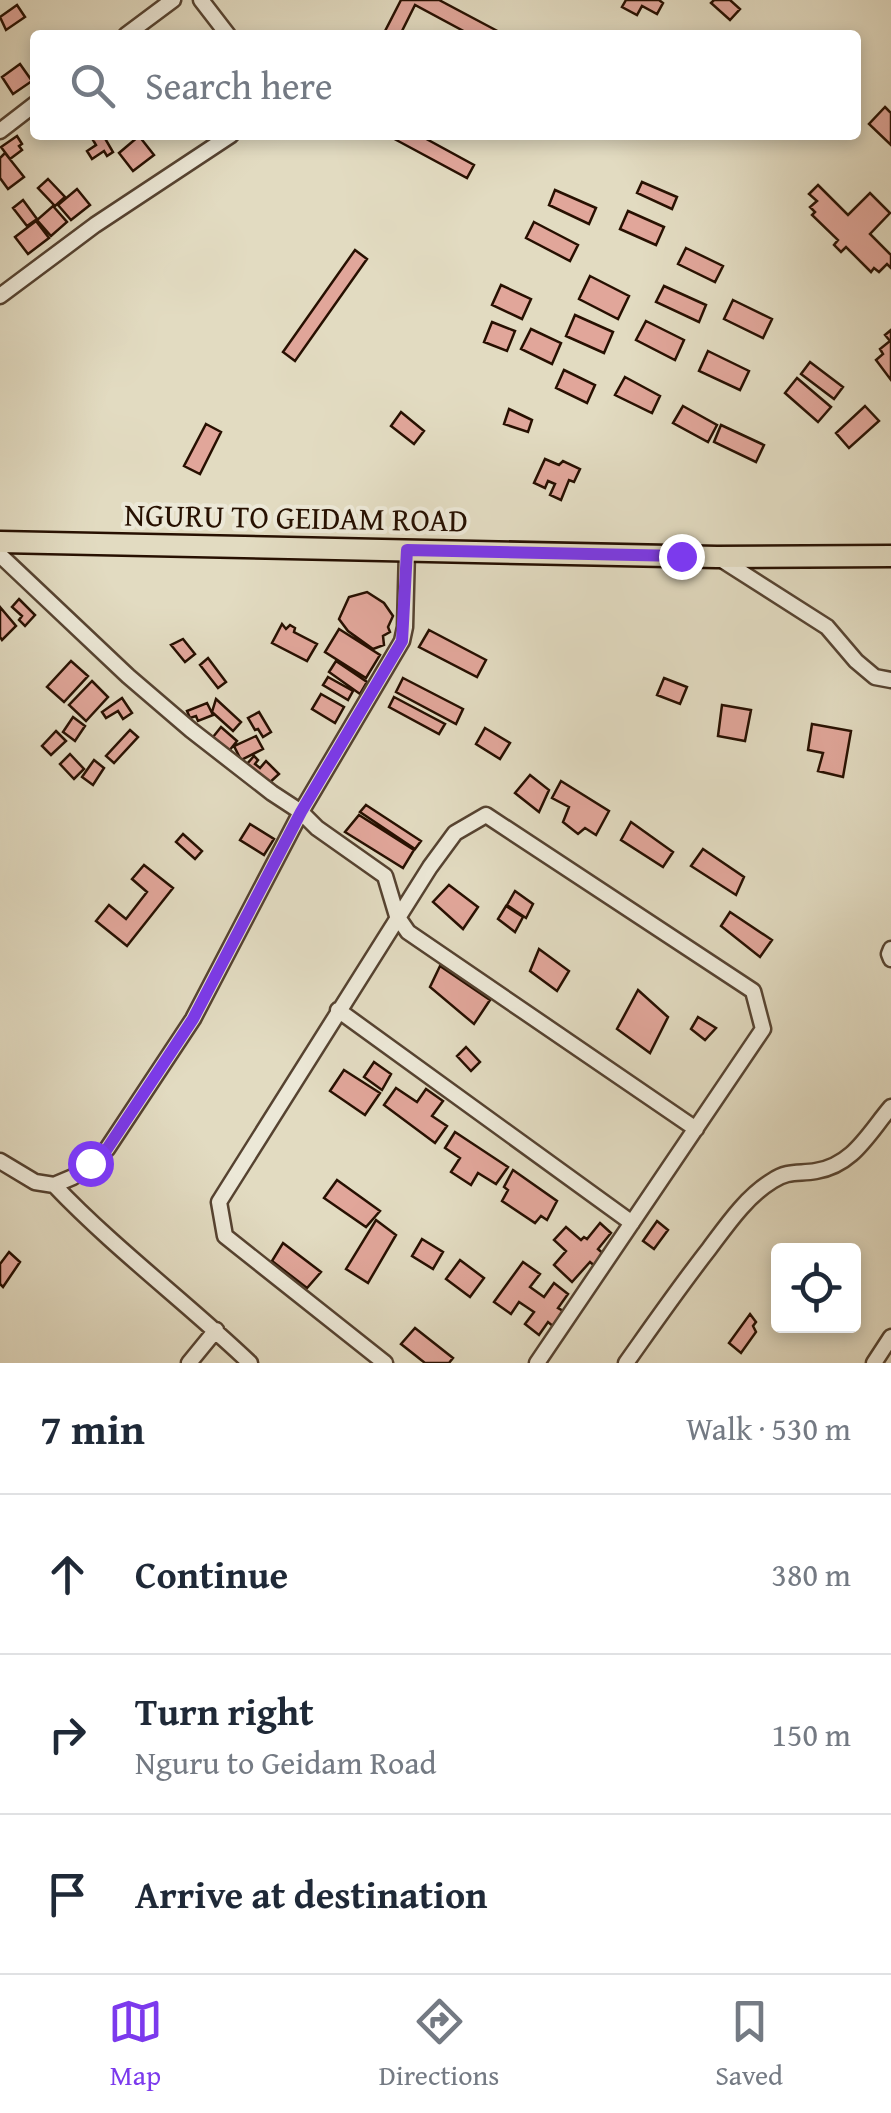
<!DOCTYPE html>
<meta charset="utf-8">
<style>
body{margin:0;font-family:"Gentium Book Plus",serif;background:#f6f6f7;color:#1f2937}
.controls{position:absolute;right:30px;bottom:30px;display:grid;overflow:hidden;border-radius:10px;box-shadow:0 5px 15px #0003}
.controls button{width:90px;height:90px;display:grid;place-items:center;padding:0;border:0;border-bottom:2px solid #e0e1e3;background:#fff;color:#1f2937;font:50px sans-serif}
.stop{position:absolute;width:30px;height:30px;margin:-22px;border:8px solid #7c3aed;border-radius:50%;background:#fff}
.stop.end{background:#7c3aed;border-color:#fff;box-shadow:0 2px 10px #0008}
.list{margin:0;padding:0;list-style:none}
h2{display:flex;justify-content:space-between;align-items:center;height:130px;margin:0;padding:0 40px;font-size:42px}
h2 small{font-size:32px;font-weight:400;color:#747a83}
.list li{display:grid;grid-template-columns:65px 1fr auto;gap:30px;align-items:center;box-sizing:border-box;height:160px;padding:0 40px;border-top:2px solid #e0e1e3}
.list b{display:block;font-size:38px;white-space:nowrap}
.list p{margin:0;font-size:32px;white-space:nowrap;color:#747a83}
.list em{font-size:32px;font-style:normal;color:#747a83}
.icon{flex:none;width:55px;height:55px;fill:none;stroke:currentColor;stroke-width:2;stroke-linecap:round;stroke-linejoin:round}
.map{position:relative;flex:none;width:891px;height:1363px;overflow:hidden}
.search{position:absolute;background:#fff;box-shadow:0 5px 15px #0003;left:30px;right:30px;top:30px;height:110px;display:flex;align-items:center;gap:25px;box-sizing:border-box;padding:0 35px;border-radius:10px;color:#747a83;font-size:38px}
.sheet{height:610px;background:#fff}
nav{display:flex;justify-content:space-around;align-items:center;box-sizing:border-box;height:140px;border-top:2px solid #e0e1e3;background:#fff;font-size:28px;color:#747a83}
nav a{display:grid;justify-items:center;gap:5px}
nav .on{color:#7c3aed}
.map>svg:first-child{display:block}
.building{fill:#e1a69a;stroke:#271001;stroke-width:2.5}
.lines{fill:none;stroke-linecap:round;stroke-linejoin:round}
.street-casing{stroke:#564331;stroke-width:19}
.primary-casing{stroke:#271001;stroke-width:25}
.street{stroke:#ece8d7;stroke-width:14}
.primary{stroke:#e2dbc1;stroke-width:20}
.route{stroke:#7c3aed;stroke-width:12}
.labels{text-anchor:middle;dominant-baseline:central;stroke-width:8;stroke-linejoin:round;paint-order:stroke}
.street-label{font-size:32px;fill:#271001;stroke:#ece8d7}
</style>
<div class="map">
<svg width="891" height="1363" viewBox="0 0 891 1363">
<rect width="100%" height="100%" fill="#e2dbc1"/>
<filter id="stains"><feTurbulence type="fractalNoise" baseFrequency=".002" numOctaves="4"/><feColorMatrix values="0 0 0 0 .2 0 0 0 0 .09 0 0 0 0 .02 0 0 0 .5 -.17"/></filter>
<radialGradient id="worn" r=".72"><stop offset=".6" stop-color="#630" stop-opacity="0"/><stop offset="1" stop-color="#630" stop-opacity=".3"/></radialGradient>
<path class="building" d="M401 0H439L505 35H471L415 5 400 35H383Z
M626 0H659L663 3 657 14 642 6 637 15 622 7Z
M714 0H730L740 9 730 20 711 3Z
M17 5 25 17 6 30 0 17Z
M20 64 32 81 13 94 2 77Z
M885 107 891 113V145L869 124Z
M103 135 113 152 107 156 104 151 92 159 87 151 96 145 93 140Z
M387 135H419L474 165 467 178Z
M17 136 22 144 19 146 22 150 10 159 1 147Z
M139 136 154 155 133 171 119 153Z
M5 153 24 177 8 189 0 178V158Z
M48 179 65 197 55 206 38 188Z
M642 182 677 197 672 209 637 193Z
M818 185 848 215 870 193 890 213 870 234 891 255V268L887 264 879 272 874 268 871 272 846 247 841 252 834 245 838 240 812 215 815 212 810 207 817 201 809 194Z
M77 189 90 205 71 220 58 205Z
M555 190 596 208 589 224 549 205Z
M23 200 37 219 27 226 13 208Z
M53 206 67 222 51 236 37 220Z
M628 211 664 227 656 245 620 229Z
M36 221 49 238 28 254 15 237Z
M534 222 578 245 570 261 526 238Z
M686 248 723 266 715 282 678 264Z
M355 250 367 259 295 361 283 352Z
M590 276 629 296 618 319 579 299Z
M501 285 531 299 522 319 492 305Z
M664 286 706 305 699 322 656 302Z
M733 300 772 319 763 338 724 319Z
M575 315 613 332 604 353 566 336Z
M646 321 684 340 675 360 636 340Z
M492 322 515 331 507 351 484 342Z
M531 329 561 343 552 364 521 349Z
M891 330V380L876 360 883 354 880 349 890 341 885 335Z
M708 351 749 371 740 390 699 371Z
M810 362 843 387 834 399 801 374Z
M564 370 595 385 587 403 556 388Z
M625 377 660 396 652 413 615 395Z
M797 378 831 407 818 422 785 393Z
M683 406 717 425 708 442 673 423Z
M865 406 879 421 849 448 836 433Z
M509 409 532 420 528 432 504 424Z
M401 412 424 431 414 444 391 426Z
M206 424 221 432 200 474 184 466Z
M721 425 764 445 756 462 714 442Z
M545 459 559 465 563 461 580 469 574 482 569 480 561 500 550 495 555 484 548 481 545 488 534 483Z
M367 592 384 603 393 616 388 627 390 632 383 636 384 645 373 649 348 631 339 619 349 597Z
M19 599 35 615 25 626 19 620 22 616 12 607Z
M0 607 16 626 2 640 0 637Z
M282 624 286 629 290 625 295 628 294 632 317 644 307 661 272 643Z
M339 629 380 655 366 678 325 652Z
M429 630 486 660 477 677 419 647Z
M183 639 195 654 185 662 171 645Z
M208 658 226 682 218 688 200 665Z
M71 661 88 676 64 702 47 687Z
M336 661 367 682 360 694 329 672Z
M328 677 353 691 348 700 323 685Z
M403 678 463 709 456 724 396 692Z
M664 678 687 687 680 704 657 695Z
M92 681 108 697 86 721 69 705Z
M321 694 344 707 335 723 312 709Z
M394 697 445 724 439 734 389 707Z
M122 698 132 713 123 719 118 711 106 718 102 712Z
M216 699 241 722 233 731 212 712Z
M207 703 213 715 198 721 196 716 190 718 187 711Z
M722 705 751 710 745 741 718 736Z
M259 712 271 732 263 737 258 729 255 730 248 718Z
M73 717 85 726 75 741 63 732Z
M812 724 851 731 843 777 818 771 823 753 808 750Z
M221 727 237 741 229 751 213 737Z
M485 728 510 743 500 759 476 744Z
M130 730 138 737 114 763 106 756Z
M56 731 66 741 51 755 42 746Z
M256 736 263 749 241 760 234 746Z
M70 754 84 769 74 779 60 764Z
M254 756 258 760 255 764 260 768 266 761 279 774 267 785 246 765Z
M94 760 104 768 93 785 82 777Z
M530 775 549 790 539 812 515 793Z
M561 781 609 811 596 835 585 828 578 834 563 822 569 807 552 798Z
M366 805 421 841 415 849 360 812Z
M359 815 414 850 403 868 345 832Z
M631 822 673 852 663 867 621 840Z
M250 824 274 839 264 855 240 840Z
M183 834 202 851 195 859 176 842Z
M703 849 744 877 736 895 691 866Z
M144 865 173 888 127 946 96 921 109 905 126 919 147 892 132 879Z
M449 885 478 907 463 929 433 902Z
M515 891 533 904 526 918 507 905Z
M506 906 523 917 515 932 498 919Z
M730 912 772 940 760 957 721 926Z
M539 949 569 971 557 991 530 971Z
M440 966 490 1000 474 1024 430 987Z
M638 990 668 1017 650 1053 617 1029Z
M698 1017 716 1028 705 1040 691 1029Z
M466 1047 480 1062 471 1071 457 1056Z
M374 1062 391 1074 382 1090 364 1077Z
M344 1070 380 1093 365 1115 330 1091Z
M396 1088 417 1102 426 1089 443 1101 432 1116 447 1126 435 1143 384 1105Z
M455 1132 508 1167 496 1184 478 1173 471 1185 451 1172 460 1158 445 1148Z
M513 1170 557 1201 547 1220 541 1216 535 1223 502 1201 508 1190 504 1187Z
M337 1180 380 1211 366 1227 324 1198Z
M376 1220 396 1235 368 1283 346 1269Z
M657 1221 668 1230 654 1249 643 1241Z
M600 1223 611 1233 598 1249 606 1256 596 1267 590 1262 572 1282 554 1265 566 1251 554 1240 566 1227 581 1240 584 1237 587 1239Z
M422 1239 443 1252 433 1269 412 1256Z
M283 1243 321 1272 307 1288 272 1261Z
M9 1252 20 1262 3 1287 0 1284V1264Z
M460 1260 484 1278 470 1297 446 1279Z
M523 1262 540 1274 530 1287 544 1297 554 1283 568 1294 558 1308 565 1312 554 1327 548 1322 539 1335 525 1324 534 1312 519 1302 511 1314 494 1302Z
M750 1314 756 1322 753 1326 756 1332 741 1353 729 1343Z
M415 1328 453 1358 449 1363H425L401 1344Z"/>
<g class="lines">
<g class="street-casing">
<path id="street" d="M201 0 228 35
M126 35 173 0
M0 131 35 104
M0 296 95 225 231 135
M0 555 128 676 191 730 272 793 301 812 317 828 385 876 397 916 408 932 696 1129
M719 558 827 627 856 661 875 677 891 680
M891 949 889 954 891 959
M338 1010 632 1223
M0 1161 35 1182 54 1185 73 1177 107 1149 193 1019 301 812 402 641 405 627 407 550
M54 1185C115 1249 186 1302 250 1363
M189 1363 216 1330
M385 1363 225 1236 219 1202 430 867 455 833 486 815 753 991 763 1029 537 1363
M626 1363C653 1325 680 1286 709 1249 727 1225 746 1197 772 1181 788 1170 799 1174 816 1171 853 1165 868 1134 891 1107
M874 1363 891 1337"/>
</g>
<g class="primary-casing">
<path id="primary" d="M0 542 717 557 891 556"/>
</g>
<use href="#street" class="street"/>
<use href="#primary" class="primary"/>
</g>
<g class="lines">
<path class="route" d="M90 1163 107 1149 193 1019 301 812 402 641 407 550 681 556"/>
</g>
<g class="labels">
<g class="street-label">
<text transform="translate(296 517) rotate(1)">NGURU TO GEIDAM ROAD</text>
</g>
</g>
<rect width="100%" height="100%" filter="url(#stains)"/>
<rect width="100%" height="100%" fill="url(#worn)"/>
</svg>
<div class="controls">
<button><svg class="icon" aria-label="locate" viewBox="0 0 24 24"><circle cx="12" cy="12" r="6"/><path d="M12 2v4M12 18v4M2 12h4M18 12h4"/></svg></button>
</div>
<div class="stop" style="left:90px;top:1163px"></div>
<div class="stop end" style="left:681px;top:556px"></div>
<div class="search"><svg class="icon" aria-label="search" viewBox="0 0 24 24"><circle cx="10" cy="10" r="6"/><path d="M15 15l6 6"/></svg>Search here</div>
</div>
<section class="sheet">
<h2>7 min<small>Walk · 530 m</small></h2>
<ul class="list">
<li><svg class="icon" aria-label="ahead" viewBox="0 0 24 24"><path d="M12 20V5M6 11l6-6 6 6"/></svg><div><b>Continue</b></div><em>380 m</em></li>
<li><svg class="icon" aria-label="right" viewBox="0 0 24 24"><path d="M7 20v-9h11M14 6l5 5-5 5"/></svg><div><b>Turn right</b><p>Nguru to Geidam Road</p></div><em>150 m</em></li>
<li><svg class="icon" aria-label="arrive" viewBox="0 0 24 24"><path d="M6 21V4h12l-3 4 3 4H6"/></svg><div><b>Arrive at destination</b></div></li>
</ul>
</section>
<nav>
<a class="on"><svg class="icon" aria-label="map" viewBox="0 0 24 24"><path d="M3 6l6-2 6 2 6-2v14l-6 2-6-2-6 2zM9 4v14M15 6v14"/></svg>Map</a>
<a><svg class="icon" aria-label="directions" viewBox="0 0 24 24"><path d="M12 3l9 9-9 9-9-9zM9 14v-3h6M13 9l2 2-2 2"/></svg>Directions</a>
<a><svg class="icon" aria-label="saved" viewBox="0 0 24 24"><path d="M7 4h10v16l-5-4-5 4z"/></svg>Saved</a>
</nav>
